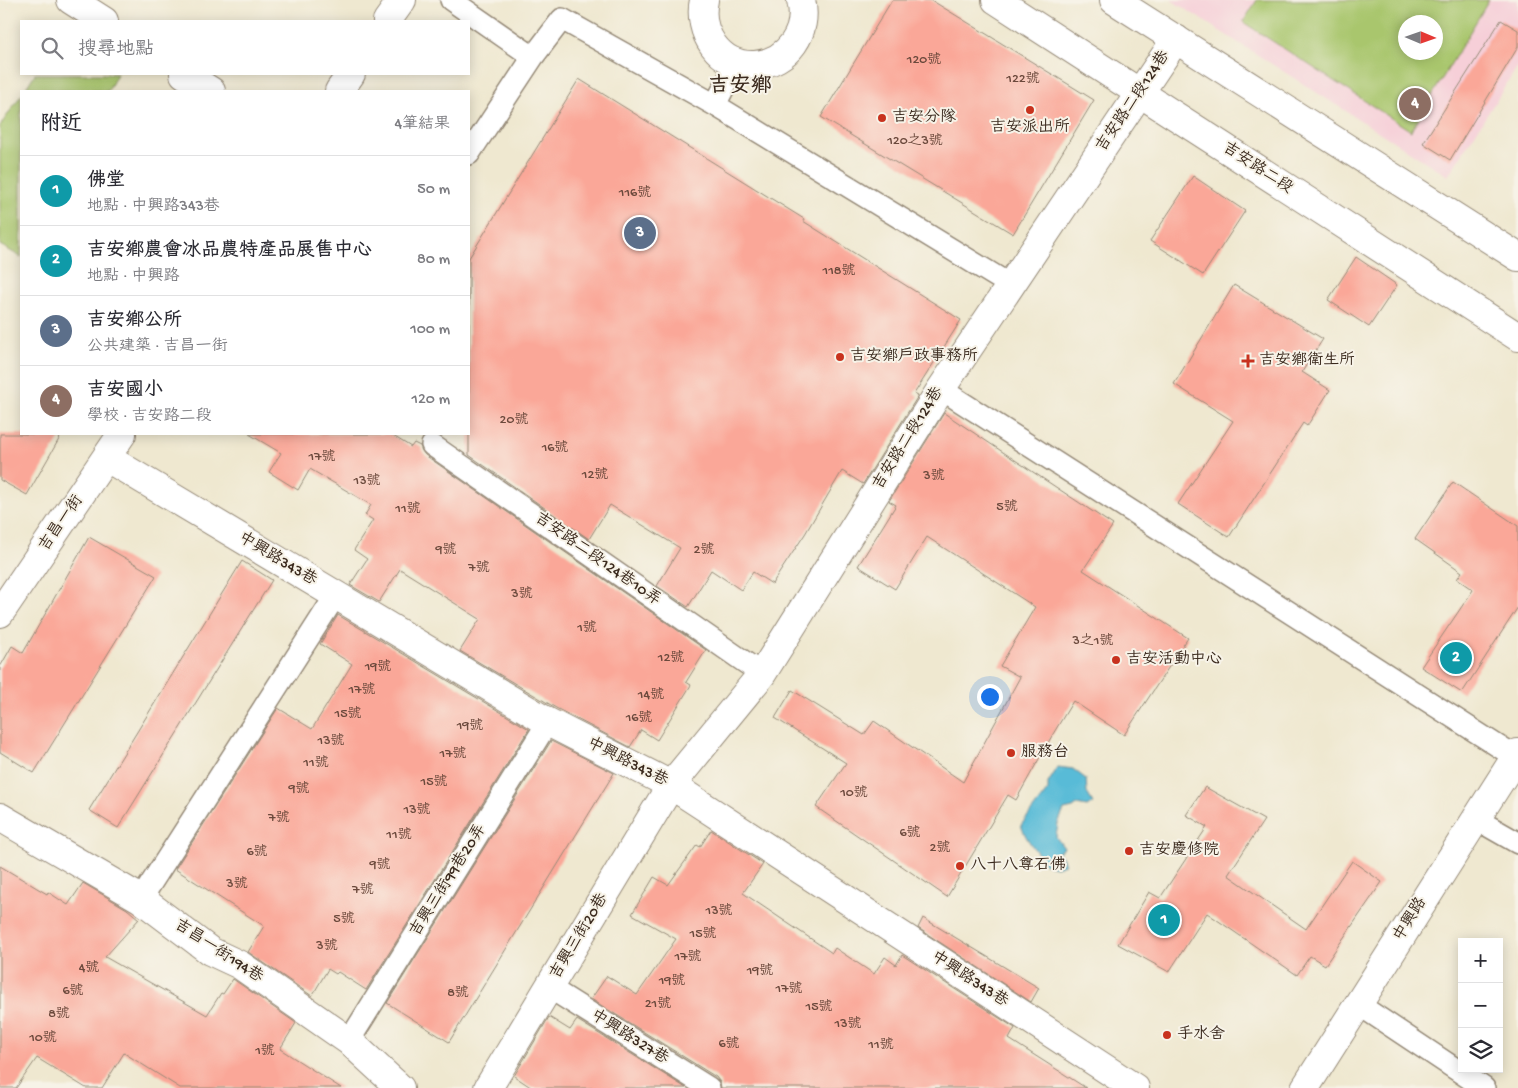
<!DOCTYPE html>
<html lang="zh-TW">
<meta charset="utf-8">
<style>
body{margin:0;font-family:"Gochi Hand","LXGW WenKai TC",sans-serif;background:#f7f7f7;color:#2b2b33}
.controls{position:absolute;right:15px;bottom:15px;display:grid;overflow:hidden;border-radius:0px;box-shadow:0 2px 12px #0003}
.controls button{width:45px;height:45px;display:grid;place-items:center;padding:0;border:0;border-bottom:1px solid #e1e1e2;background:#fff;color:#2b2b33;font:25px sans-serif}
.compass{position:absolute;left:1398px;top:15px;width:45px;height:45px;border-radius:50%;background:#fff;box-shadow:0 2px 12px #0003;rotate:92deg}
.you{position:absolute;left:989px;top:696px;width:18px;height:18px;margin:-12px;border:4px solid #fff;border-radius:50%;background:#1a73e8;box-shadow:0 0 0 8px #1a73e833}
.badge{display:grid;place-items:center;width:32px;height:32px;border-radius:50%;background:#c8321e;color:#fff;font-size:16px;font-weight:700}
.pin{position:absolute;translate:-50% -50%;border:2px solid #fff;box-shadow:0 1px 5px #0006}
.list{margin:0;padding:0;list-style:none}
h2{display:flex;justify-content:space-between;align-items:center;height:65px;margin:0;padding:0 20px;font-size:21px}
h2 small{font-size:16px;font-weight:400;color:#7c7c81}
.list li{display:grid;grid-template-columns:32px 1fr auto;gap:15px;align-items:center;box-sizing:border-box;height:70px;padding:0 20px;border-top:1px solid #e1e1e2}
.list b{display:block;font-size:19px;white-space:nowrap}
.list p{margin:0;font-size:16px;white-space:nowrap;color:#7c7c81}
.list em{font-size:16px;font-style:normal;color:#7c7c81}
.icon{flex:none;width:28px;height:28px;fill:none;stroke:currentColor;stroke-width:2;stroke-linecap:round;stroke-linejoin:round}
.map{position:relative;flex:none;width:1518px;height:1088px;overflow:hidden}
.search{position:absolute;background:#fff;box-shadow:0 2px 12px #0003;left:20px;top:20px;width:450px;height:55px;display:flex;align-items:center;gap:12px;box-sizing:border-box;padding:0 18px;border-radius:0px;color:#7c7c81;font-size:19px}
.panel{position:absolute;background:#fff;box-shadow:0 2px 12px #0003;left:20px;top:90px;width:450px;height:345px;border-radius:0px}
.map>svg:first-child{display:block}
.built{fill:#f6cfd8;fill-rule:evenodd}
.green{fill:#a9c66d;stroke:#727846;fill-rule:evenodd}
.water{fill:#58bbd7;stroke:#4a727a}
.building{fill:#faa798}
.lines{fill:none;stroke-linecap:round;stroke-linejoin:round}
.lane-casing{stroke:#958977;stroke-width:24}
.street-casing{stroke:#958977;stroke-width:30}
.secondary-casing{stroke:#958977;stroke-width:30}
.primary-casing{stroke:#958977;stroke-width:30}
.lane{stroke:#fff;stroke-width:21}
.street{stroke:#fff;stroke-width:28}
.secondary{stroke:#fff;stroke-width:28}
.primary{stroke:#fff;stroke-width:28}
.poi-dot{fill:#c8321e;stroke:#f7f3e8;stroke-width:2}
.labels{text-anchor:middle;dominant-baseline:central;stroke-width:4;stroke-linejoin:round;paint-order:stroke}
.number-label{font-size:14px;fill:#6b493c}
.street-label{font-size:16px;fill:#3b2a1e;stroke:#f7f3e8}
.poi-label{font-size:16px;fill:#3b2a1e;stroke:#f7f3e8;text-anchor:start}
.district-label{font-size:21px;font-weight:bold;fill:#3b2a1e;stroke:#f7f3e8}
</style>
<div class="map">
<svg width="1518" height="1088" viewBox="0 0 1518 1088">
<rect width="100%" height="100%" fill="#f7f3e8"/>
<filter id="ink" filterUnits="userSpaceOnUse"><feTurbulence type="fractalNoise" baseFrequency=".02" numOctaves="2"/><feDisplacementMap in="SourceGraphic" scale="10" xChannelSelector="R" yChannelSelector="G"/><feConvolveMatrix kernelMatrix="1 2 1 2 8 2 1 2 1" color-interpolation-filters="sRGB"/></filter>
<filter id="wash" filterUnits="userSpaceOnUse"><feTurbulence type="fractalNoise" baseFrequency=".0096" numOctaves="4" result="noise"/><feDisplacementMap in="SourceGraphic" scale="20" xChannelSelector="R" yChannelSelector="G"/><feGaussianBlur stdDeviation="1.12" result="paint"/><feColorMatrix in="noise" values="0 0 0 0 0 0 0 0 0 0 0 0 0 0 0 0 0 1.4 0 .05"/><feComposite in="paint" operator="in"/></filter>
<g filter="url(#wash)">
<rect width="100%" height="100%" fill="#efe8d0"/>
<path class="built" d="M1171 0H1518V66L1448 176ZM1406 22H1436V52H1406Z"/>
<path class="green" d="M1257 0H1489L1411 131 1243 22ZM1406 22H1436V52H1406Z
M35 74H117L108 91H24Z
M21 95V257L0 245V126Z"/>
<path class="water" d="M1058 767 1073 769 1086 779 1087 793 1093 803 1087 807 1077 805 1073 808 1064 810 1058 823 1056 837 1064 848 1058 852 1062 857 1065 864 1056 867 1044 864C1036 848 1027 843 1021 825L1048 790V783Z"/>
<g id="blocks">
<path class="building" d="M892 0H931L1094 100 1013 234 821 117Z
M1501 20 1518 30V47L1450 160 1423 143Z
M579 79 804 219 803 221 961 320 914 394 918 396 863 484 842 471 805 534 772 584 753 572 741 590 711 570 688 607 657 586 680 548 610 505 589 539 469 455V258Z
M1193 176 1245 211 1203 275 1150 241Z
M1356 257 1397 285 1369 327 1328 300Z
M1234 285 1323 339 1302 372 1330 390 1307 426 1303 423 1229 537 1178 504 1233 421 1174 384Z
M944 413 1113 525 1083 570 1188 638 1124 735 1073 701 1053 734 1016 800 1008 795 947 897 816 807 846 763 775 718 792 690 864 735 874 721 963 782 1020 677 1000 666 1035 607 927 537 895 589 858 566 896 505 889 501Z
M0 434H62L27 495 0 480Z
M249 434H390L411 447 414 443 420 446 425 455 706 650 686 682 691 685 657 740 641 730 630 747 556 708 460 651 480 619 400 569 379 602 350 585 367 559 354 550 373 520 365 515 371 505 310 469 298 490 269 472 281 453Z
M1453 482 1518 526V607L1462 693 1421 667 1473 590 1457 579 1462 572 1415 539Z
M89 537 156 576 34 773 0 752V667L12 646 23 653Z
M242 561 272 580 118 828 89 810Z
M338 615 529 729 366 990 338 972 336 974 328 969 312 996 248 952 264 926 175 869 278 708 312 729 352 664 320 644Z
M551 741 614 773 449 1042 387 1003Z
M1205 787 1264 820 1228 875 1306 929 1352 861 1382 882 1325 965 1310 956 1297 975 1207 913 1169 972 1118 944 1149 892 1160 898 1207 827 1186 815Z
M711 830 763 864 743 893 832 953 835 948 874 974 885 957 896 965 902 955 1015 1028 1009 1039 1086 1088H721L720 1082 716 1077 591 999 607 976 637 995 676 939 632 914 654 877 668 885 697 845 700 847Z
M0 866 47 894 48 892 68 905 83 883 127 909 139 919 105 957 207 1015 221 993 223 994 233 979 296 1023 280 1049 341 1088H180L124 1053 102 1088H86L37 1058 16 1088H0Z
M923 918 1039 988 1031 1002 918 928Z
M549 1017 570 1030 577 1020 686 1088H532L514 1076Z"/>
</g>
</g>
<g filter="url(#ink)">
<use href="#blocks" fill-opacity="0" stroke="#958977" stroke-width="1"/>
<g class="lines">
<g class="lane-casing">
<path id="lane" d="M451 0 533 57
M737 62 715 105 1010 285
M469 154 533 57 562 19 715 105
M941 389 1515 757
M432 445 762 674
M1476 819 1518 843
M141 899 336 595
M550 988 709 1088
M1358 1004 1484 1088
M349 1041 548 722"/>
</g>
<g class="street-casing">
<path id="street" d="M71 0 104 21
M704 0C697 32 719 67 755 65 788 62 809 32 801 0
M387 21 402 0
M184 74 211 91
M339 91 351 74
M107 458 548 722 671 785 1135 1088
M0 613 122 434
M0 817 141 899 210 951 240 965 349 1041 400 1088
M488 1088 671 785 762 674 941 389 1176 39"/>
</g>
<g class="secondary-casing">
<path id="secondary" d="M1305 1088 1518 753"/>
</g>
<g class="primary-casing">
<path id="primary" d="M996 0 1518 337
M1114 0 1518 257"/>
</g>
<use href="#lane" class="lane"/>
<use href="#street" class="street"/>
<use href="#secondary" class="secondary"/>
<use href="#primary" class="primary"/>
</g>
</g>
<g class="poi-dot">
<circle cx="1030" cy="110" r="5"/>
<circle cx="882" cy="118" r="5"/>
<circle cx="840" cy="357" r="5"/>
<path d="M1245.5 353.5h5v5h5v5h-5v5h-5v-5h-5v-5h5z"/>
<circle cx="1116" cy="660" r="5"/>
<circle cx="1011" cy="753" r="5"/>
<circle cx="1129" cy="851" r="5"/>
<circle cx="960" cy="866" r="5"/>
<circle cx="1167" cy="1035" r="5"/>
</g>
<g class="labels">
<g class="number-label">
<text x="924" y="60">120號</text>
<text x="1023" y="79">122號</text>
<text x="915" y="141">120之3號</text>
<text x="635" y="193">116號</text>
<text x="839" y="271">118號</text>
<text x="514" y="420">20號</text>
<text x="555" y="448">16號</text>
<text x="322" y="457">17號</text>
<text x="595" y="475">12號</text>
<text x="934" y="476">3號</text>
<text x="367" y="481">13號</text>
<text x="1007" y="507">5號</text>
<text x="408" y="509">11號</text>
<text x="446" y="550">9號</text>
<text x="704" y="550">2號</text>
<text x="479" y="568">7號</text>
<text x="522" y="594">3號</text>
<text x="587" y="628">1號</text>
<text x="1093" y="641">3之1號</text>
<text x="671" y="658">12號</text>
<text x="378" y="667">19號</text>
<text x="362" y="690">17號</text>
<text x="651" y="695">14號</text>
<text x="348" y="714">15號</text>
<text x="639" y="718">16號</text>
<text x="470" y="726">19號</text>
<text x="331" y="741">13號</text>
<text x="453" y="754">17號</text>
<text x="316" y="763">11號</text>
<text x="434" y="782">15號</text>
<text x="299" y="789">9號</text>
<text x="854" y="793">10號</text>
<text x="417" y="810">13號</text>
<text x="279" y="818">7號</text>
<text x="910" y="833">6號</text>
<text x="399" y="835">11號</text>
<text x="940" y="848">2號</text>
<text x="257" y="852">6號</text>
<text x="380" y="865">9號</text>
<text x="237" y="884">3號</text>
<text x="363" y="890">7號</text>
<text x="719" y="911">13號</text>
<text x="344" y="919">5號</text>
<text x="703" y="934">15號</text>
<text x="327" y="946">3號</text>
<text x="688" y="957">17號</text>
<text x="89" y="968">4號</text>
<text x="760" y="971">19號</text>
<text x="672" y="981">19號</text>
<text x="789" y="989">17號</text>
<text x="73" y="991">6號</text>
<text x="458" y="993">8號</text>
<text x="658" y="1004">21號</text>
<text x="819" y="1007">15號</text>
<text x="59" y="1014">8號</text>
<text x="848" y="1024">13號</text>
<text x="43" y="1038">10號</text>
<text x="729" y="1044">6號</text>
<text x="881" y="1045">11號</text>
<text x="265" y="1051">1號</text>
</g>
<g class="street-label">
<text transform="translate(1134 102) rotate(-56)">吉安路二段124巷</text>
<text transform="translate(1257 169) rotate(33)">吉安路二段</text>
<text transform="translate(909 439) rotate(-58)">吉安路二段124巷</text>
<text transform="translate(62 524) rotate(-55)">吉昌一街</text>
<text transform="translate(277 560) rotate(31)">中興路343巷</text>
<text transform="translate(597 560) rotate(35)">吉安路二段124巷10弄</text>
<text transform="translate(627 763) rotate(27)">中興路343巷</text>
<text transform="translate(449 881) rotate(-58)">吉興三街99巷20弄</text>
<text transform="translate(1411 920) rotate(-58)">中興路</text>
<text transform="translate(580 937) rotate(-59)">吉興三街20巷</text>
<text transform="translate(218 952) rotate(33)">吉昌一街194巷</text>
<text transform="translate(969 980) rotate(33)">中興路343巷</text>
<text transform="translate(629 1038) rotate(32)">中興路327巷</text>
</g>
<g class="poi-label">
<text x="892" y="118">吉安分隊</text>
<text x="1030" y="128" text-anchor="middle">吉安派出所</text>
<text x="850" y="357">吉安鄉戶政事務所</text>
<text x="1259" y="361">吉安鄉衛生所</text>
<text x="1126" y="660">吉安活動中心</text>
<text x="1021" y="753">服務台</text>
<text x="1139" y="851">吉安慶修院</text>
<text x="970" y="866">八十八尊石佛</text>
<text x="1177" y="1035">手水舍</text>
</g>
<g class="district-label">
<text x="740" y="87">吉安鄉</text>
</g>
</g>
</svg>
<div class="controls">
<button>+</button>
<button>−</button>
<button><svg class="icon" aria-label="layers" viewBox="0 0 24 24"><path d="M12 4l9 5-9 5-9-5zM3 14l9 5 9-5"/></svg></button>
</div>
<svg class="compass" viewBox="-18 -18 36 36"><path d="M0-13l5 13h-10z" fill="#e53935"/><path d="M0 13l5-13h-10z" fill="#7c7c81"/></svg>
<div class="you"></div>
<div class="pin badge" style="left:1164px;top:920px;background:#0f9aa8">1</div>
<div class="pin badge" style="left:1456px;top:658px;background:#0f9aa8">2</div>
<div class="pin badge" style="left:640px;top:233px;background:#5c6f8a">3</div>
<div class="pin badge" style="left:1415px;top:104px;background:#8d6e63">4</div>
<div class="search"><svg class="icon" aria-label="search" viewBox="0 0 24 24"><circle cx="10" cy="10" r="6"/><path d="M15 15l6 6"/></svg>搜尋地點</div>
<section class="panel">
<h2>附近<small>4筆結果</small></h2>
<ul class="list">
<li><span class="badge" style="background:#0f9aa8">1</span><div><b>佛堂</b><p>地點 · 中興路343巷</p></div><em>50 m</em></li>
<li><span class="badge" style="background:#0f9aa8">2</span><div><b>吉安鄉農會冰品農特產品展售中心</b><p>地點 · 中興路</p></div><em>80 m</em></li>
<li><span class="badge" style="background:#5c6f8a">3</span><div><b>吉安鄉公所</b><p>公共建築 · 吉昌一街</p></div><em>100 m</em></li>
<li><span class="badge" style="background:#8d6e63">4</span><div><b>吉安國小</b><p>學校 · 吉安路二段</p></div><em>120 m</em></li>
</ul>
</section>
</div>
